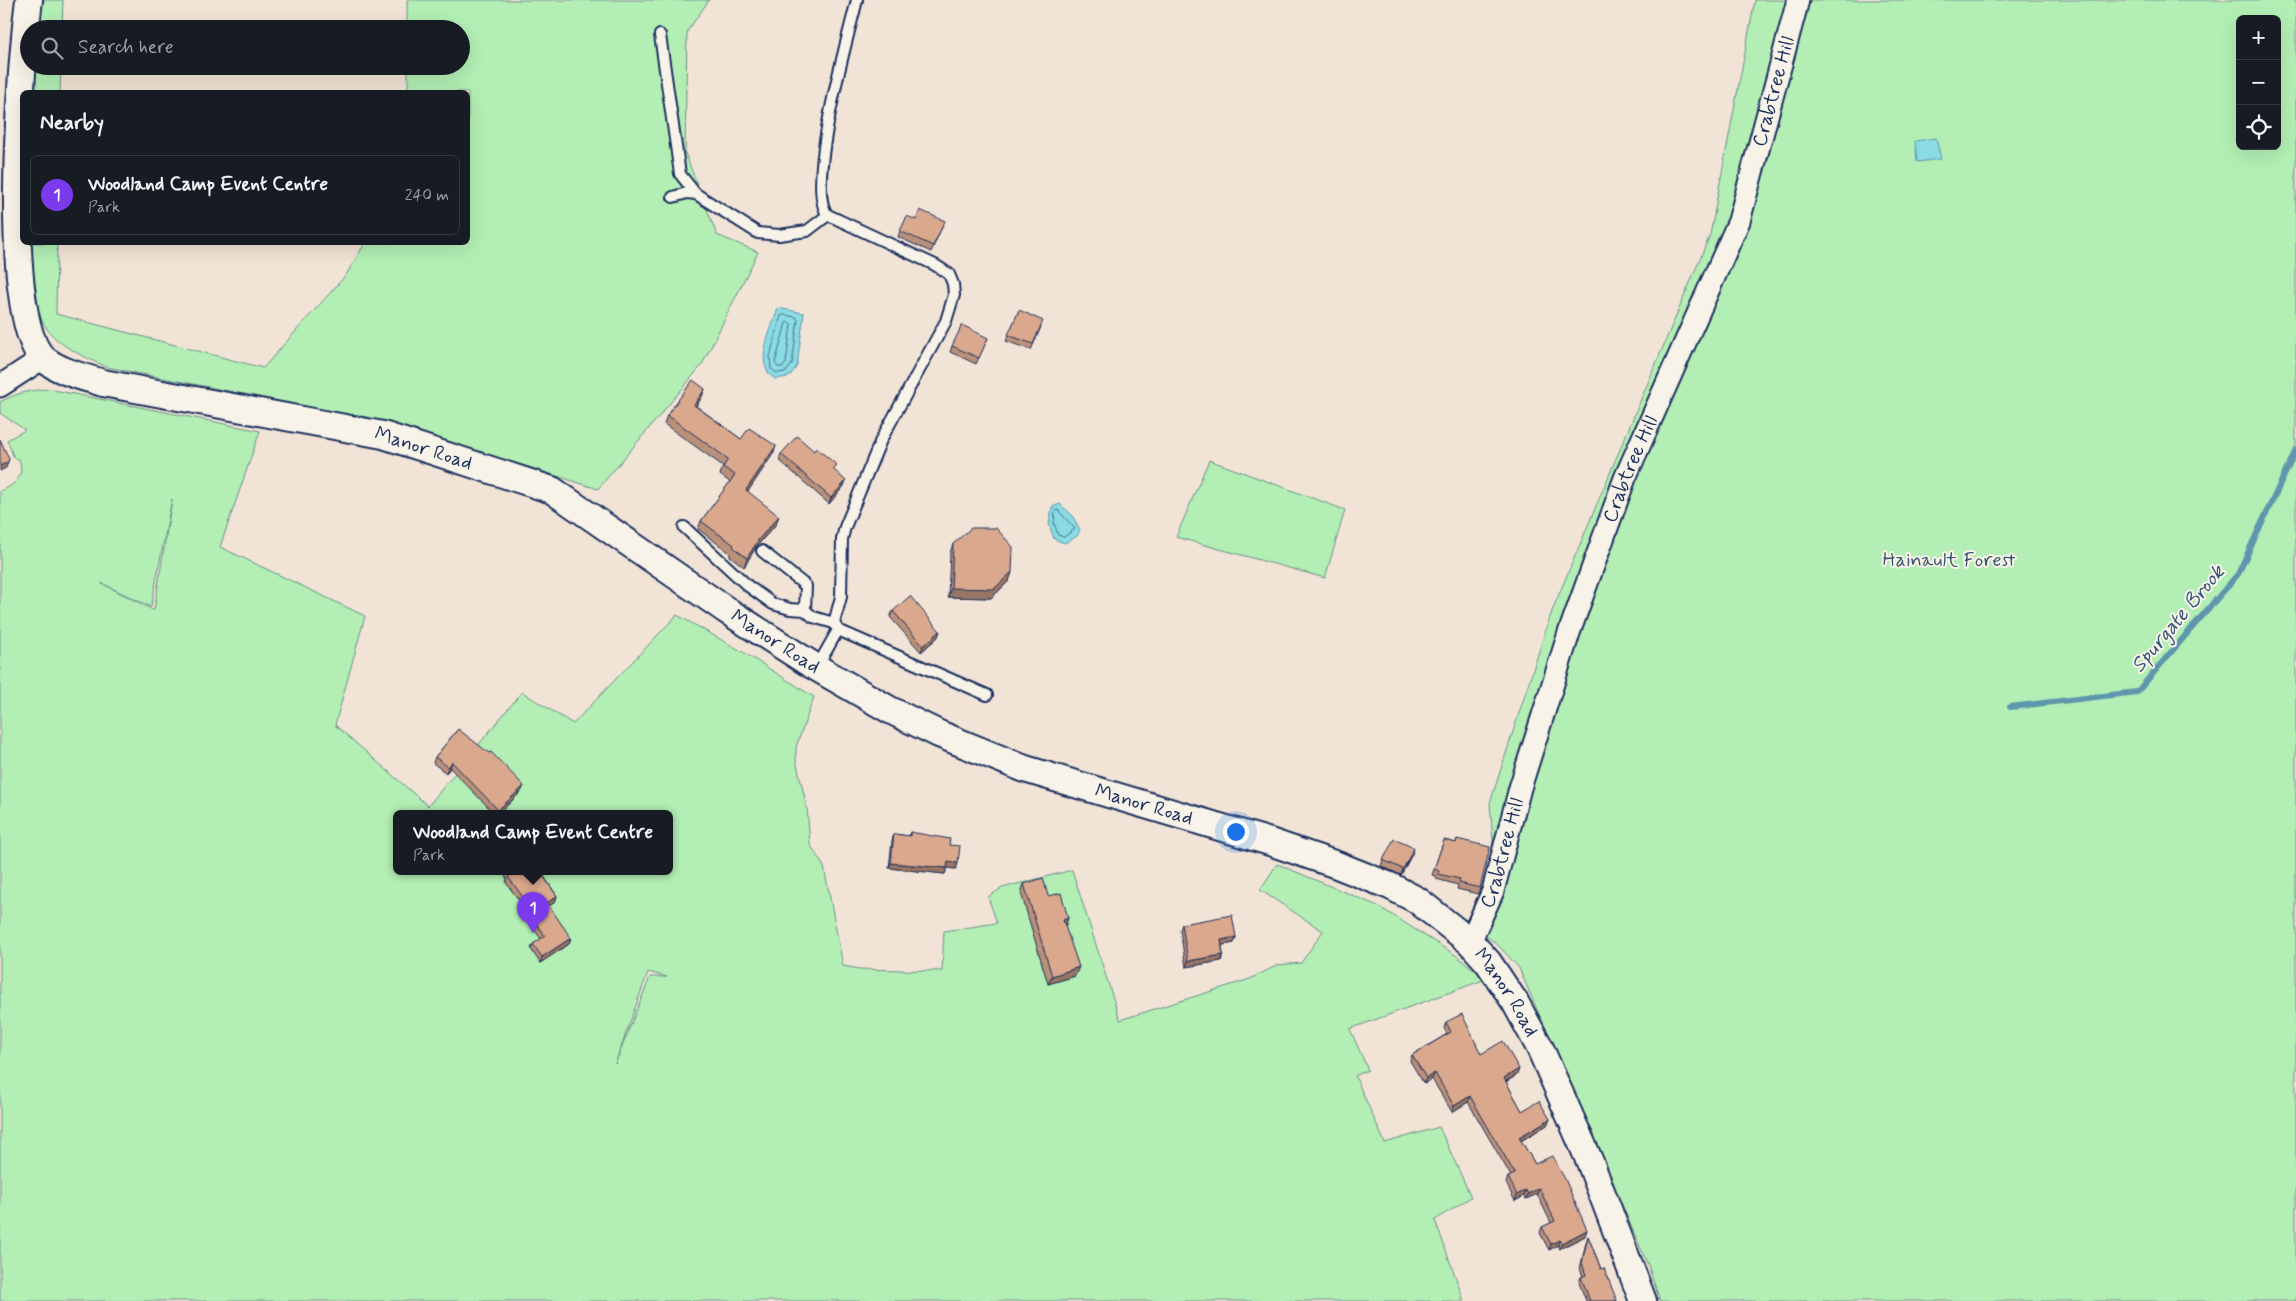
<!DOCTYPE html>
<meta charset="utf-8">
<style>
body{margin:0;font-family:Mynerve,sans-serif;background:#20242c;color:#f1f3f6}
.controls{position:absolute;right:15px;top:15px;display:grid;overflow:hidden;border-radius:8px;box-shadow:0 5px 20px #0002}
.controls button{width:45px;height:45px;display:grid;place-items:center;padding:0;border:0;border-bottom:1px solid #363941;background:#171b24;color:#f1f3f6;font:25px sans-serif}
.you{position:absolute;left:1235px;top:831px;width:18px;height:18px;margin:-12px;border:4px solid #fff;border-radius:50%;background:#1a73e8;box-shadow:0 0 0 8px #1a73e833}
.badge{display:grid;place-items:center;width:32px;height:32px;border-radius:50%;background:#7c3aed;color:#fff;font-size:16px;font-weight:700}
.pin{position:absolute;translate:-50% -41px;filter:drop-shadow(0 1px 2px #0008)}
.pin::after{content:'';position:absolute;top:26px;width:18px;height:15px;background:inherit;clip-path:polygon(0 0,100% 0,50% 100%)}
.popup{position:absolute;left:393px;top:810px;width:280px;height:65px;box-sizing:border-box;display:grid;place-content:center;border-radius:8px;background:#171b24;filter:drop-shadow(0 1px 4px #0005);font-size:16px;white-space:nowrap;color:#9ea1a6}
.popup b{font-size:19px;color:#f1f3f6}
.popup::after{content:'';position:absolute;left:50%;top:100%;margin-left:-10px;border:10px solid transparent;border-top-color:#171b24}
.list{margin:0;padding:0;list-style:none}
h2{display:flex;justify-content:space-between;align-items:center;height:65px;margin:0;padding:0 20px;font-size:21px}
h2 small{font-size:16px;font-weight:400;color:#9ea1a6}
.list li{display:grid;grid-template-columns:32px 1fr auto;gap:15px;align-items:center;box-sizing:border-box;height:80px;margin:0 10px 10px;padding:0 10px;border:1px solid #363941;border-radius:8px}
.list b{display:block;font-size:19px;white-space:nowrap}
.list p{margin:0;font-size:16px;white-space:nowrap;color:#9ea1a6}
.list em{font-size:16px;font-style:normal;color:#9ea1a6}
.icon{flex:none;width:28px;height:28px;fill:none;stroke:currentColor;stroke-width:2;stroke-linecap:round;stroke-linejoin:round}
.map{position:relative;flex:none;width:2296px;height:1301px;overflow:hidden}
.search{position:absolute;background:#171b24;box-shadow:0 5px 20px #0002;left:20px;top:20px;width:450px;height:55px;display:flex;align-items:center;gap:12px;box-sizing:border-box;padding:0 18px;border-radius:28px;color:#9ea1a6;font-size:19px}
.panel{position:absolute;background:#171b24;box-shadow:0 5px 20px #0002;left:20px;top:90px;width:450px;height:155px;border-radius:8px}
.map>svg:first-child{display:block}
.green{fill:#b3efb4;stroke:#678f89;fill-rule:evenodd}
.water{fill:#8adbe3;stroke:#5e96ae}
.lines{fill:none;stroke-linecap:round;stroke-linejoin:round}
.shore{stroke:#477493;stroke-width:1}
.stream{stroke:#5e96ae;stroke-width:6}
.service-casing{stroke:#1b2f5e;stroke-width:14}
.minor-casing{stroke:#1b2f5e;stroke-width:25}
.tertiary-casing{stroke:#1b2f5e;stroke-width:30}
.service{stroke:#f7f3e8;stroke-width:10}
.minor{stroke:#f7f3e8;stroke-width:21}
.tertiary{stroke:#f7f3e8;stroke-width:26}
.wall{fill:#bb9079;stroke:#1b2f5e}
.shaded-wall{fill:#997663;stroke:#1b2f5e}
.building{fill:#daa88d;stroke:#1b2f5e}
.labels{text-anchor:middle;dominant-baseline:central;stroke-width:4;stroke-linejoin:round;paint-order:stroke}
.street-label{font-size:20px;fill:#1b2f5e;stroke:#f7f3e8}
.park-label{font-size:20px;fill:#39556f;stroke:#f7f3e8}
.water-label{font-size:21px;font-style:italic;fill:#315179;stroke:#f7f3e8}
</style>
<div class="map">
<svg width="2296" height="1301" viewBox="0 0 2296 1301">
<rect width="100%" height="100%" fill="#f1e4d6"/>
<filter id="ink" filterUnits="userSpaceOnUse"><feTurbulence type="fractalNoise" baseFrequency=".02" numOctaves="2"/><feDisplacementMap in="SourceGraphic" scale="10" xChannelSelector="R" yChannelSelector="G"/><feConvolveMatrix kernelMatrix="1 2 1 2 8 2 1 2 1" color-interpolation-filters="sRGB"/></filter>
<g filter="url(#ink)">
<path class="green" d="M39 0H63L62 29H36Z
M407 0H709L687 32 685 153 717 235 758 252 702 365 598 489 386 422 107 367C31 335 36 319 31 243H57L56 314 263 368 346 275 365 243 468 242V92H408V66H461V29H407Z
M1755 0H2296V1301H1660L1648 1265 1519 968 1497 944 1469 924 1484 899 1493 841 1490 803 1552 611 1710 235ZM2240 19H2277V146H2240Z
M33 66H61L60 92H31Z
M49 389 260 431 220 547 365 616 335 725 428 806 522 692 573 724 677 615 743 652 814 697 796 747V760L807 808 810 844 824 867 843 966 859 969 942 971 944 931 997 923 988 897 1002 888 1072 870 1120 1020 1250 979 1278 965 1301 963 1323 931 1260 890 1277 864 1378 906 1457 956 1486 979 1350 1029 1368 1070 1355 1076 1385 1143 1439 1127 1471 1197 1435 1220 1464 1301H0V491C15 485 25 477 19 459L14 458 7 440 25 430 0 413V402C16 393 31 390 49 389ZM172 499 154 610H153L101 583 151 607ZM397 814H669V872H397ZM648 972 667 977H650L615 1064Z
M1209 460 1345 510 1325 578 1176 537Z"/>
<path class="water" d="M1936 138 1941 159 1917 162 1915 141Z
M778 308 804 313 797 366 789 377 775 379C752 364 772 329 778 308Z
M1060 504 1072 515 1080 530 1077 536 1065 543 1054 539 1049 524 1052 507Z"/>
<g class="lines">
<path class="shore" d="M784 315 796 317 798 320 792 364 786 372 777 373 771 369 770 356 781 316Z
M789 322 791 324 786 363 783 367H778L775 363 786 323Z
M1058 510 1075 529 1064 537 1058 535 1054 523 1055 512Z"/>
<path class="stream" d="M2010 707 2137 692 2238 574 2296 450"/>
<g class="service-casing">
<path id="service" d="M660 35 680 174 696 194 758 233 779 235 807 231 828 215
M673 197 687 193 696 194
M684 527 748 586 773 604 790 609 805 610 806 586 762 551
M805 610 813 617 834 623
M838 630 834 623 841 597 842 539 845 527 881 440 946 321 954 295 953 284 949 274 935 265 828 215C804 190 848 37 857 0
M817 667 838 630 987 695"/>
</g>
<g class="minor-casing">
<g id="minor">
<path d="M0 386 43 358"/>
<path id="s1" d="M1470 942 1493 891 1520 788 1569 633 1625 478 1739 221 1798 0"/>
</g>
</g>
<g class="tertiary-casing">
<g id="tertiary">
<path id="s2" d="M29 0C21 61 0 321 44 359 60 372 84 377 103 383L383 435 552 490 726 610 812 665 890 710 939 734 1025 769 1270 842 1337 865 1390 886 1417 900 1470 942 1488 962 1515 1002 1540 1048 1590 1162 1643 1301"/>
</g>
</g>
<use href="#service" class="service"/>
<use href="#minor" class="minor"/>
<use href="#tertiary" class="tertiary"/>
</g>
<path class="wall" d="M942 227 931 252 898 237 900 231Z
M1019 310 1041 327 1031 350 1006 341Z
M988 338 976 364 950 352 952 346Z
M702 397 696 406 741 439 776 446 773 454 747 492 776 524 756 547 744 567 730 556V553L698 529 701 521 730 482 720 475 723 466 664 424 667 415Z
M781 454 835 471 844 486 829 504 779 460Z
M953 544 1012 572 1009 581 991 598 948 597 950 553Z
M893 611 938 637 921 652 890 617Z
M458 729 521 792 498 814H495L450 768 446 773 433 763 435 757Z
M910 832 949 845 958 863 956 869 947 868 945 874 889 868 892 840 894 834 909 836Z
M1457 839 1480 888 1478 894 1457 889 1458 885 1436 879 1437 877 1432 875 1444 840 1456 843Z
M1412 854 1401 875 1381 866 1383 860Z
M502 872H544L543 875 557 896 555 902 549 906 569 944 540 963 531 949 533 944 541 939 520 909 522 904 506 883 507 879Z
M1024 884 1048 896 1068 918 1065 926 1075 976 1048 984 1021 893Z
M1182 924 1236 937 1234 943 1222 945 1223 955 1221 961 1186 967 1180 930Z
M1446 1022 1481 1054 1517 1075 1506 1082 1522 1111 1550 1119 1547 1125 1521 1141 1535 1164 1585 1236 1559 1249 1558 1245 1549 1250 1540 1233 1542 1227 1551 1223 1537 1194 1526 1199 1524 1196 1515 1201 1506 1183 1508 1177 1511 1176 1468 1102 1452 1112 1432 1079 1424 1084 1410 1061 1412 1055 1447 1034 1444 1028Z
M1588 1236 1601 1269 1617 1301H1586L1579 1283 1581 1277 1583 1276 1580 1269 1586 1242Z"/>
<path class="shaded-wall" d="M705 389 702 397 691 413 694 405Z
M776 446 773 454 743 499 746 490Z
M9 459 6 468 0 471V466Z
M846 481 844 486 829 504 831 498Z
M779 516 776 524 756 547 744 567 747 558 759 539Z
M1012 572 1009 581 991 598 948 597 951 588Z
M940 631 938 637 921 652 923 646Z
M452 762 450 768 446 773 448 767Z
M524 786 521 792 498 814H497L498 810Z
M1414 848 1412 854 1401 875 1403 869Z
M948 862 958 863 956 869 945 868Z
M891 863 947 868 945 874 889 868Z
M557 896 555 902 545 909 547 903Z
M1068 918 1065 927 1063 920Z
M1236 937 1234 943 1218 946 1221 940Z
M571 938 569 944 540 963 542 957Z
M1223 955 1221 961 1186 967 1188 961Z
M1079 967 1075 976 1048 984 1052 976Z
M1519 1069 1517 1075 1501 1084 1504 1078Z
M1435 1073 1432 1079 1424 1084 1426 1078Z
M1470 1096 1468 1102 1452 1112 1454 1106Z
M1550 1119 1547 1125 1517 1143 1519 1137Z
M1539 1188 1537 1194 1526 1199 1528 1194Z
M1526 1190 1524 1196 1515 1201 1517 1195Z
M1587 1230 1585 1236 1559 1249 1562 1243Z
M1560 1240 1558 1245 1549 1250 1551 1244Z"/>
<path class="building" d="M920 210 945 221 933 246 900 231 907 216 916 220Z
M1019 310 1043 321 1033 344 1008 335Z
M962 325 988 338 979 358 952 346Z
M693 380 705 389 694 405 741 439 749 428 776 446 746 490 779 516 759 539 747 558 733 547 734 545 701 521 735 475 723 467 728 459 667 415Z
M797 436 814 451 816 448 837 465 833 469 846 481 831 498 781 454Z
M0 439 9 459 8 462 0 466Z
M971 528H996L1013 547 1012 572 994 589 951 588 953 544Z
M910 596 940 631 923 646 893 611Z
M458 729 489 753 491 752 524 786 498 810 452 762 448 767 435 757Z
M910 832 950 839 949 845 960 846 958 863 948 862 947 868 891 863 894 834 910 836Z
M1394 839 1414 848 1403 869 1383 860Z
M1457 839 1490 847 1480 888 1459 883 1460 879 1438 874 1439 871 1434 869 1444 840 1456 843Z
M509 872H542L541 873 557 896 547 903 571 938 542 957 533 944 545 936 522 903 526 901 508 877 511 875Z
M1043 878 1048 896 1061 893 1068 918 1063 920 1079 967 1052 976 1024 884Z
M1232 915 1236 937 1221 940 1223 955 1188 961 1182 924Z
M1462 1014 1481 1054 1503 1041 1519 1069 1504 1078 1522 1111 1539 1101 1550 1119 1519 1137 1535 1164 1552 1156 1565 1179 1587 1230 1562 1243 1560 1240 1551 1244 1542 1227 1555 1221 1539 1188 1528 1194 1526 1190 1517 1195 1508 1177 1515 1174 1470 1096 1454 1106 1435 1073 1426 1078 1412 1055 1451 1032 1446 1022Z
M1588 1236 1601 1269 1604 1268 1617 1301H1590L1581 1277 1586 1275 1582 1263Z"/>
</g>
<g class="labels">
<g class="street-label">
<text stroke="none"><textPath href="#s1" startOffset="905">Crabtree Hill</textPath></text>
<text stroke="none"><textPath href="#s2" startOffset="756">Manor Road</textPath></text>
<text stroke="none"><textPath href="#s1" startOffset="500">Crabtree Hill</textPath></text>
<text stroke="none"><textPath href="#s2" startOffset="1161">Manor Road</textPath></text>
<text stroke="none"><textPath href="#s2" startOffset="1566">Manor Road</textPath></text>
<text stroke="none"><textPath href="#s1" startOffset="95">Crabtree Hill</textPath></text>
<text stroke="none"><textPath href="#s2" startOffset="1986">Manor Road</textPath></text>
</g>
<g class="park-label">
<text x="1949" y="560">Hainault Forest</text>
</g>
<g class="water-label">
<text transform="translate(2178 619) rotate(-50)">Spurgate Brook</text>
</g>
</g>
</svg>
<div class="controls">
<button>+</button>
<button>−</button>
<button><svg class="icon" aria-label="locate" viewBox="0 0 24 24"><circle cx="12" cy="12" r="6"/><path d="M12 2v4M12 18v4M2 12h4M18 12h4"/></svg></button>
</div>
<div class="you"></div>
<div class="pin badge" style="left:533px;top:933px">1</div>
<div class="popup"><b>Woodland Camp Event Centre</b>Park</div>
<div class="search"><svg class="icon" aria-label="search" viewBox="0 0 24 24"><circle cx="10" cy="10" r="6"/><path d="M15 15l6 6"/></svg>Search here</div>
<section class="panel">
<h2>Nearby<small></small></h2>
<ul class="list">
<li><span class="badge">1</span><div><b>Woodland Camp Event Centre</b><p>Park</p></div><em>240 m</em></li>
</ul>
</section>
</div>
